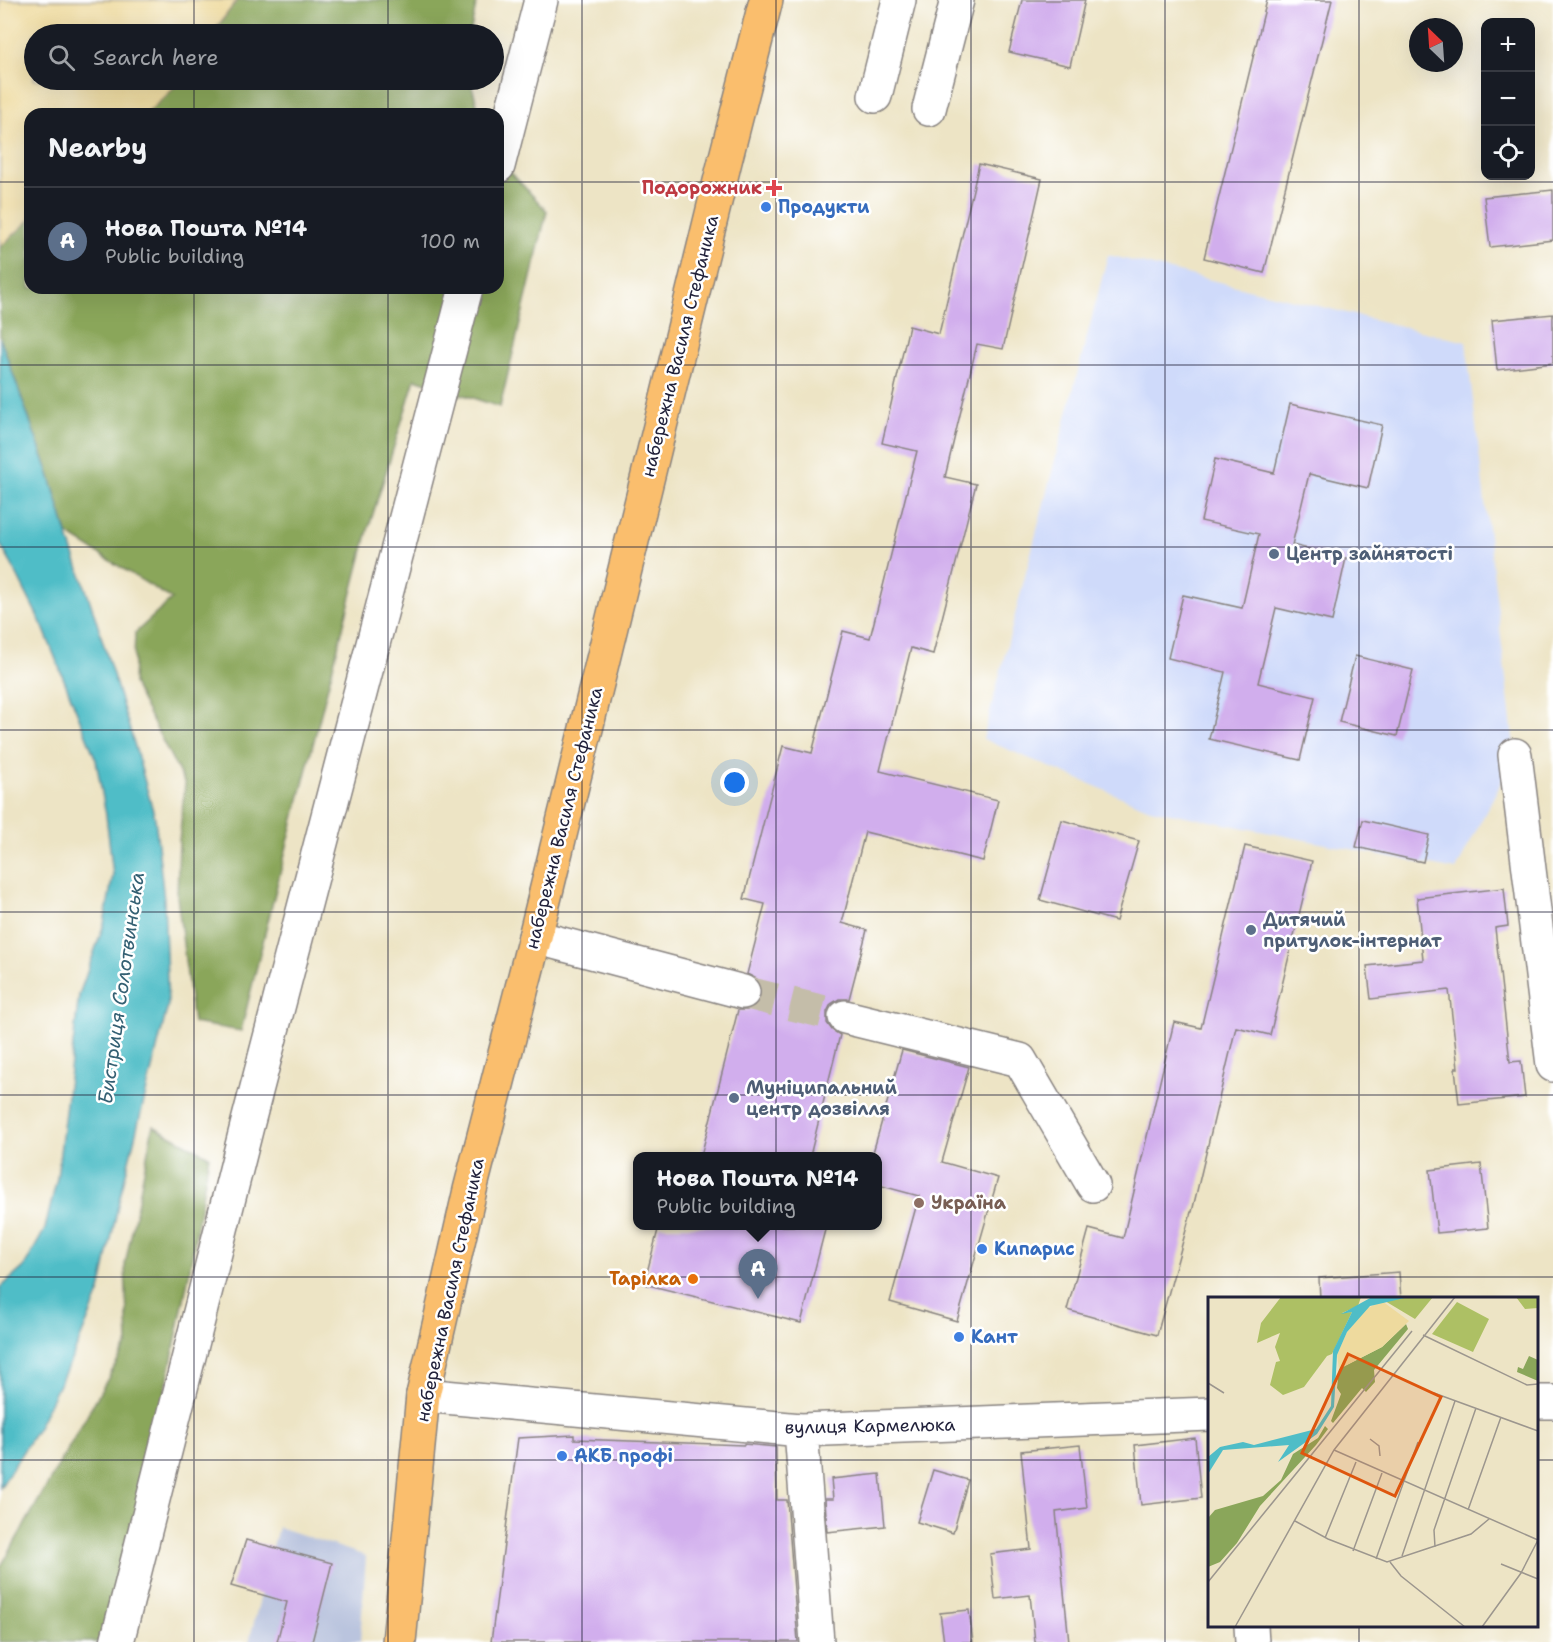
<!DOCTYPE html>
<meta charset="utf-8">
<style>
body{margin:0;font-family:"Shantell Sans",sans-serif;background:#20242c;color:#f1f3f6}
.controls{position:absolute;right:18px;top:18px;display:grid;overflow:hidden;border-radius:12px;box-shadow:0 6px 24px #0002}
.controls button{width:54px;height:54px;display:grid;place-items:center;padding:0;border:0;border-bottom:2px solid #363941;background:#171b24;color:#f1f3f6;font:30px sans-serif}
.compass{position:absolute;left:1409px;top:18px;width:54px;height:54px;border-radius:50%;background:#171b24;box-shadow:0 6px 24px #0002;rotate:335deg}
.you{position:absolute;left:735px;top:783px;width:21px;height:21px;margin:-15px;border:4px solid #fff;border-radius:50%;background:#1a73e8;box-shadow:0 0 0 9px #1a73e833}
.badge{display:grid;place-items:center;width:39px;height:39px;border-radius:50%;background:#d1495b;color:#fff;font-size:20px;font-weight:700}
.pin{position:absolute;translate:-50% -50px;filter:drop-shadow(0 2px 3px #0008)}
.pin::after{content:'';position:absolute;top:32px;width:21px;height:18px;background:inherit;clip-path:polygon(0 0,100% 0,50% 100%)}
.popup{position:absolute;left:633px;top:1152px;width:249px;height:78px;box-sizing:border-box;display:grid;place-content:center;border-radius:12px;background:#171b24;filter:drop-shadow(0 2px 4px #0005);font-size:20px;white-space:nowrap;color:#9ea1a6}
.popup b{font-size:22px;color:#f1f3f6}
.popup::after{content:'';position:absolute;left:50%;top:100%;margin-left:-12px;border:12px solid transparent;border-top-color:#171b24}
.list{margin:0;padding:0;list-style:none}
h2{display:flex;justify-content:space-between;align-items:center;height:78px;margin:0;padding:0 24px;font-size:26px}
h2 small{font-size:20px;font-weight:400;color:#9ea1a6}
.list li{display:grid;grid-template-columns:39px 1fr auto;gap:18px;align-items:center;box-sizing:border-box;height:108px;padding:0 24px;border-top:2px solid #363941}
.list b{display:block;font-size:22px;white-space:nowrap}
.list p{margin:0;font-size:20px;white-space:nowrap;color:#9ea1a6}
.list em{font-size:20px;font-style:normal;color:#9ea1a6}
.icon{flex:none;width:33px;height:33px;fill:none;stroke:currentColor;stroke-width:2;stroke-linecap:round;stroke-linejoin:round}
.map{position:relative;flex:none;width:1553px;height:1642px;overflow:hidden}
.search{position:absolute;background:#171b24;box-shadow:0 6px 24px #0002;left:24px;top:24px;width:480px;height:66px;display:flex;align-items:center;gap:15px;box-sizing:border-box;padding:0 21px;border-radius:33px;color:#9ea1a6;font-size:22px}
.panel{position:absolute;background:#171b24;box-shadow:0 6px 24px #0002;left:24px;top:108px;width:480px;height:186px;border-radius:18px}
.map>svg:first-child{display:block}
.built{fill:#cfdafa}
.industrial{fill:#bac4de}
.forest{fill:#8aa65a;stroke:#56644a;stroke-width:1.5}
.sand{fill:#eeda9e;stroke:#887e6c;stroke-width:1.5}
.water{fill:#4fbdc7;stroke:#387081;stroke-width:1.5}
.building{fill:#d1aeed}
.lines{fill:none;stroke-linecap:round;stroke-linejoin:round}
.street-tunnel{stroke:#c4bda9;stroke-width:33;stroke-dasharray:33 16;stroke-linecap:butt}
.street-casing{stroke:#888380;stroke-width:36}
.primary-casing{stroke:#888380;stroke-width:36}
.street{stroke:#fff;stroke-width:33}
.primary{stroke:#fabe6d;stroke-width:33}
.grid{fill:none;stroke:#22223b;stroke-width:1.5;stroke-opacity:0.55}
.health-dot{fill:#e0444e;stroke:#fff;stroke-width:2}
.shop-dot{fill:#3f7fe0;stroke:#fff;stroke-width:2}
.service-dot{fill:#5c6f8a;stroke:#fff;stroke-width:2}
.education-dot{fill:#8d6e63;stroke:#fff;stroke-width:2}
.food-dot{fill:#e8710a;stroke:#fff;stroke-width:2}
.labels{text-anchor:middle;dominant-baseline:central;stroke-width:5;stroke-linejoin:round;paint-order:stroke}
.health-label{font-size:18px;font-weight:bold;fill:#be3a42;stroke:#fff;text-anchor:end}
.shop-label{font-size:18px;font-weight:bold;fill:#366cbe;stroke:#fff;text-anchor:start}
.street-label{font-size:18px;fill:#22223b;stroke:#fff}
.service-label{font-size:18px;font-weight:bold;fill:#4e5e75;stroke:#fff;text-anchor:start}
.education-label{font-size:18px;font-weight:bold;fill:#785e54;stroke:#fff;text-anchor:start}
.food-label{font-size:18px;font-weight:bold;fill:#c56008;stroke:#fff;text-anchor:end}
.water-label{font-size:20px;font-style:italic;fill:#346073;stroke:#fff}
.inset-road{fill:none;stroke:#9c968e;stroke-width:1.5}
.view{fill:#de560e;fill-opacity:0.15;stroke:#de560e;stroke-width:3}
.inset-edge{fill:none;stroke:#22223b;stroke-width:3}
</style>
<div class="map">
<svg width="1553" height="1642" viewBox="0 0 1553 1642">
<rect width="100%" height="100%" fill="#fff"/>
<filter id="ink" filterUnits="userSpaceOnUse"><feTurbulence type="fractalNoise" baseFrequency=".0167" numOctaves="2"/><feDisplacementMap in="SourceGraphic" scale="12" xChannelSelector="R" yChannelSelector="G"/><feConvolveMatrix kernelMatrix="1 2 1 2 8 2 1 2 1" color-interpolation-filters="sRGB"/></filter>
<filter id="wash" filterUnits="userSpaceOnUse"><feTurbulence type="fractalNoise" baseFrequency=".008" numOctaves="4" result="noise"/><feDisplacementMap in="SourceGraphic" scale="24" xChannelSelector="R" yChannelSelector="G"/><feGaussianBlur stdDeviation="1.35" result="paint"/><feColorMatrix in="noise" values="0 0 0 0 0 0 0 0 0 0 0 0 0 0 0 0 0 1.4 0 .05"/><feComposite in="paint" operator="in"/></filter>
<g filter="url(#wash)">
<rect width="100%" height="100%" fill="#ede4c5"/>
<path class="built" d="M1108 255 1466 342 1515 755 1456 870 1150 809 983 739Z"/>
<path class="industrial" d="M278 1527 366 1556 360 1642H249Z"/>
<path class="forest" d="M237 0H477L470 34H212Z
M179 80H470L480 114H146L170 92Z
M498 159 547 211 500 407 415 379 368 530 277 885 241 1031 193 1023 177 896 179 841 185 784 133 684 135 633 172 599 67 534 49 474 0 338V247L30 220V288H498Z
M153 1126 209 1156 189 1274 153 1453 109 1642H0V1568L128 1343 125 1265Z"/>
<path class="sand" d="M0 0H237L212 34H34V80H179L170 92 146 114H30V220L0 247Z"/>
<path class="water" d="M0 338 49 474 67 534 94 613 134 743 155 818 164 900 168 1005 119 1201 100 1291 74 1354 37 1429 0 1488V1288L24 1267 45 1229 57 1178 79 995 104 924 113 875 106 815 96 760 43 627 11 563 0 544Z"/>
<g id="blocks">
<path class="building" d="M1022 0H1085L1070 66 1009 52Z
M1267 0H1332L1264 273 1204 258Z
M979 164 1042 179 1003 349 977 344 945 477 976 484 933 654 911 648 880 771 998 800 983 861 865 832 842 923 867 930 849 999H839L831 1004 827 1012V1023L832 1030 840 1035 810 1156H701L738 1010H747L756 1006 761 996V987L757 979 747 974 765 904 744 899 783 746 812 753 843 631 870 638 917 451 882 443 909 326 939 334Z
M1553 190V240L1490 247 1484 197Z
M1553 314V363L1497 370 1492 320Z
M1290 404 1382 425 1368 488 1309 474 1292 545 1346 558 1332 621 1276 608 1258 683 1315 697 1300 760 1209 739 1225 672 1168 658 1183 595 1242 608 1259 534 1201 521 1215 459 1274 473Z
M1355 656 1413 670 1397 736 1339 722Z
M1062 820 1139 841 1116 921 1040 900Z
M1363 820 1429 835 1423 862 1356 847Z
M1245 846 1312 861 1270 1035 1236 1027 1192 1212H1191L1157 1335 1067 1310 1089 1229 1123 1238 1174 1022 1201 1028Z
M1504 888 1508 926 1495 928 1510 1062 1521 1061 1525 1097 1459 1104 1455 1068H1458L1449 990 1371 999 1367 966 1423 960 1417 898Z
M902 1050 969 1067 942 1162 998 1178 957 1321 890 1302 919 1196 878 1185V1156H872Z
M1481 1164 1488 1228 1437 1233 1430 1170Z
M659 1226H826L801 1323 644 1284Z
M1399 1272 1401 1299H1320L1319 1278Z
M574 1435V1439L744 1445V1444L776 1447 777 1500H787L798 1642H491L518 1438Z
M1195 1438 1201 1498 1141 1505 1135 1445Z
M1080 1445 1087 1508 1056 1512 1069 1642H1035L1030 1595 995 1599 990 1554 1031 1549 1021 1451Z
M933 1470 968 1480 953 1533 917 1522Z
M880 1474 885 1526 827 1532 825 1499H833L831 1479Z
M246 1540 332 1563 312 1642H277L287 1602 231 1586Z
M969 1610 973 1642H944L940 1613Z"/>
</g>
</g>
<g filter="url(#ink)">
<use href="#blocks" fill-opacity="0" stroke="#888380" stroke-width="1.5"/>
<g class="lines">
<path class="street-tunnel" d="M743 992 845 1017"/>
<g class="street-casing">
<path id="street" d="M875 96 899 0
M929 109 957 0
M498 166 541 0
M1515 755 1553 1065
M535 937 743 992
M845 1017 1020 1060 1093 1185
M423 1395 801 1430 1210 1414
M1536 1402H1553
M801 1430 817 1642
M1251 1626 1252 1642
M117 1642 248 1122 466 288"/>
</g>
<g class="primary-casing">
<path id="primary" d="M399 1642 423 1395 470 1190 535 937 725 161 766 0"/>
</g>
<use href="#street" class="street"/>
<use href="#primary" class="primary"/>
</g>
</g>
<path class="grid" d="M194 0V34M388 0V34M582 0V1642M776 0V1642M971 0V1642M1165 0V1642M1359 0V1298M194 80V114M388 80V114M0 182H30M498 182H1553M194 288V1642M388 288V1642M0 365H1553M0 547H1553M0 730H1553M0 912H1553M0 1095H1553M0 1277H1553M0 1460H1210M1536 1460H1553M1359 1626V1642"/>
<path class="health-dot" d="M771 179h6v6h6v6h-6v6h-6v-6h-6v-6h6z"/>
<g class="shop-dot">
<circle cx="766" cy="207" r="6"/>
<circle cx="982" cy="1249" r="6"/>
<circle cx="959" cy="1337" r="6"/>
<circle cx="562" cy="1456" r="6"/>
</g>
<g class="service-dot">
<circle cx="1274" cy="554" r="6"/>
<circle cx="1251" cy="930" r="6"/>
<circle cx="734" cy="1098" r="6"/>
</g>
<circle class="education-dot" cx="919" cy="1203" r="6"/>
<circle class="food-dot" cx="693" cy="1279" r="6"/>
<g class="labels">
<g class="health-label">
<text x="762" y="188">Подорожник</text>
</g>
<g class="shop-label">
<text x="778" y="207">Продукти</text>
<text x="994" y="1249">Кипарис</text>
<text x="971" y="1337">Кант</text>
<text x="574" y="1456">АКБ профі</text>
</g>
<g class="street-label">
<text transform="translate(680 346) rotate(-76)">набережна Василя Стефаника</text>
<text transform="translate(564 818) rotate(-76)">набережна Василя Стефаника</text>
<text transform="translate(450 1290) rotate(-78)">набережна Василя Стефаника</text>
<text transform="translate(870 1426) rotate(-1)">вулиця Кармелюка</text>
</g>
<g class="service-label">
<text x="1286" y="554">Центр зайнятості</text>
<text x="1263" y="920">Дитячий<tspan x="1263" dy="21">притулок-інтернат</tspan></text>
<text x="746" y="1088">Муніципальний<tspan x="746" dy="21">центр дозвілля</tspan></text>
</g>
<g class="education-label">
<text x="931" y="1203">Україна</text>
</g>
<g class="food-label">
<text x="681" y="1279">Тарілка</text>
</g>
<g class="water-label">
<text transform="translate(121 988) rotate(-82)">Бистриця Солотвинська</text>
</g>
</g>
<g transform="translate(1208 1297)">
<rect width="330" height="330" fill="#ede4c5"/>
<path d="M73 0H153L150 9 134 16 144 15 124 57 119 59 96 90 75 98 62 88 68 65 72 64 67 50 72 36 49 46 53 26ZM201 0H225L207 22 177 4ZM308 0H330V11L317 12ZM249 5 281 22 265 55 224 37Z" fill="#adc064"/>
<path d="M198 27 200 32 166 73 167 85 158 95 154 91 125 126 123 124 133 97 129 91 131 72 174 50ZM321 59 330 63V84L309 75 310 70 315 72ZM117 129 120 132 108 148 52 209 29 246 12 265 0 270V221L7 213 55 199 73 183 85 157 110 141Z" fill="#8aa65a"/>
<path d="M174 4 201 24 174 50 131 72 129 58 139 35 158 12Z" fill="#eeda9e"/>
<path d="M164 0H201L162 9 139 35 129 58 126 110 109 137 70 165 81 148 15 153 0 177V160L12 150 35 145 46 148 108 132 123 109 125 54 144 15 133 17Z" fill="#4fbdc7"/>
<path class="inset-road" d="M215 38 319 88 330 87M0 86 16 96M226 96 330 134M162 142 171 149 172 159M126 153 330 243M260 213 293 120M87 224 120 242 179 265 263 237 281 222M117 241 148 165M227 250 226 233 268 111M145 254 174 176M194 259 247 104M168 262 210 145M182 265 193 279 257 330M293 267 330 282M0 285 204 34M27 330 126 153 247 0M274 330 313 276 330 243"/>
<path class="view" d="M140 57 233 100 187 199 94 156Z"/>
<rect width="330" height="330" class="inset-edge"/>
</g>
</svg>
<div class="controls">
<button>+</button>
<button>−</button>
<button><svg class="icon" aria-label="locate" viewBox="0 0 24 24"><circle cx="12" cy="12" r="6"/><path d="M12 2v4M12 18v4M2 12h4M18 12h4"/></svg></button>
</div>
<svg class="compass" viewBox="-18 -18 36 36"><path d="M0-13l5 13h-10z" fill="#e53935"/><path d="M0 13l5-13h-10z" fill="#9ea1a6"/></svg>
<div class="you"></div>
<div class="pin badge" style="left:758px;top:1299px;background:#5c6f8a">A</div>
<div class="popup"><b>Нова Пошта №14</b>Public building</div>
<div class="search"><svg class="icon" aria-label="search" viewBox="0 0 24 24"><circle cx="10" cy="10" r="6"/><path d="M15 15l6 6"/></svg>Search here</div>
<section class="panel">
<h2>Nearby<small></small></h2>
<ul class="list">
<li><span class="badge" style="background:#5c6f8a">A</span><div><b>Нова Пошта №14</b><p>Public building</p></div><em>100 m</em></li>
</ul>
</section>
</div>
